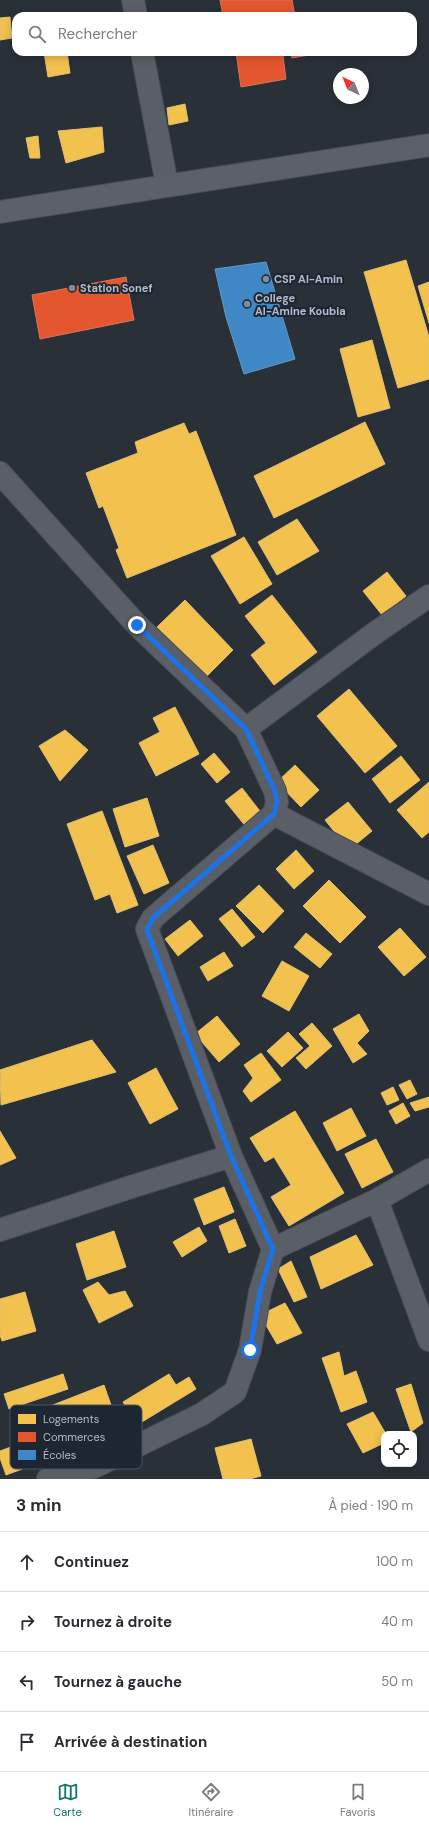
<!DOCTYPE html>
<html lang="fr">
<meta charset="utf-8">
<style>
body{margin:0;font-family:"DM Sans",sans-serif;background:#f7f7f7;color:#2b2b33}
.controls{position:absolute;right:12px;bottom:12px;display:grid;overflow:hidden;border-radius:8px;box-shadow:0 2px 10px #0003}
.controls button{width:36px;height:36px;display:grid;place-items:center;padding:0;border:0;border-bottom:1px solid #e1e1e2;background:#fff;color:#2b2b33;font:20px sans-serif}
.compass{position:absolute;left:333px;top:68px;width:36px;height:36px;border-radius:50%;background:#fff;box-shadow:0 2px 10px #0003;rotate:317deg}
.stop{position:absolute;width:12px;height:12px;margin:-9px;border:3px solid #1a73e8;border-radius:50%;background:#fff}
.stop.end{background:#1a73e8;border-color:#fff;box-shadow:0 1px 4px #0008}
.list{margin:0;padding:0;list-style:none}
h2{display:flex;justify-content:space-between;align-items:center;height:52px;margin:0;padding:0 16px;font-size:17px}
h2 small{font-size:13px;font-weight:400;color:#7c7c81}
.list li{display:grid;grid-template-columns:26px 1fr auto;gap:12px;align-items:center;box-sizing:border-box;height:60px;padding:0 16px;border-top:1px solid #e1e1e2}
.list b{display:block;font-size:15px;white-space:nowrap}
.list em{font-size:13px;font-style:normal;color:#7c7c81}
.icon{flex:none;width:22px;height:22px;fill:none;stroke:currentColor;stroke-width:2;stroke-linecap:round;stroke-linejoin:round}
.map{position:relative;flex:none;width:429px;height:1479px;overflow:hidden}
.search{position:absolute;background:#fff;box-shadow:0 2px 10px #0003;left:12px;right:12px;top:12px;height:44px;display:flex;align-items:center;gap:10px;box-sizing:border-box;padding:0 14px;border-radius:12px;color:#7c7c81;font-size:15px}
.sheet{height:292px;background:#fff}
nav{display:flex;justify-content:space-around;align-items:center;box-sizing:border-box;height:56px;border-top:1px solid #e1e1e2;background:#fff;font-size:11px;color:#7c7c81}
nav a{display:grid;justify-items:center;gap:2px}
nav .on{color:#0f766e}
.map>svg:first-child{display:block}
.homes{fill:#f2c14e;stroke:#dfc073}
.shops{fill:#e4572e;stroke:#d6755c}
.schools{fill:#3f88c5;stroke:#6298c6}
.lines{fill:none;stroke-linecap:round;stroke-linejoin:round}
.minor-casing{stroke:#484c53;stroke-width:24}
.major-casing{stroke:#484c55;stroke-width:24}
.minor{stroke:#5a5e66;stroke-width:22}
.major{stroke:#5c6168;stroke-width:22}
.route{stroke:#1a73e8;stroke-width:5}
.poi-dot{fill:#848b96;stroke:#1d2633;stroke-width:1.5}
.labels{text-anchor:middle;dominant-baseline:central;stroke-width:4;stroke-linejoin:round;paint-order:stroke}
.poi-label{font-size:11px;font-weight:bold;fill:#b4bcc9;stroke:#1d2633;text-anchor:start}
.key{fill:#1d2633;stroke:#4a5360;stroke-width:1}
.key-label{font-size:11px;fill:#b4bcc9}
</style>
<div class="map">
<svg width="429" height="1479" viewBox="0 0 429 1479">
<rect width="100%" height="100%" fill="#2a3038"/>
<path class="homes" d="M10 17 12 38 0 40V18Z
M44 52H67L70 73 48 77Z
M185 104 188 121 169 125 167 108Z
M102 127 104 152 66 163 58 131Z
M38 136 40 158H30L26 138Z
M406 260 429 337V379L398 388 364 272Z
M429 282V323L418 286Z
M372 340 390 408 358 417 340 349Z
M365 422 385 464 274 518 254 476Z
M184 423 189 434 196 431 236 535 127 578 116 550 119 548 103 506 99 508 86 473 138 453 135 442Z
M297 519 319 551 277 575 258 542Z
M244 537 272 584 240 604 211 556Z
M387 572 406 596 382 615 363 591Z
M272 595 317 652 274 685 251 655 266 643 245 616Z
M185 600 233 650 205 678 157 627Z
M349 689 397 746 365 773 317 716Z
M175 707 199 754 156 776 139 743 160 732 153 718Z
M65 730 88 750 60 781 39 746Z
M214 753 230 772 217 783 201 764Z
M401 756 420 780 390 803 372 779Z
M295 765 319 790 301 807 277 782Z
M429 782V832L422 838 397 810Z
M242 788 263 815 247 828 225 801Z
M147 798 159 836 125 847 113 809Z
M348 802 372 831 349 850 325 820Z
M102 811 138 905 117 913 110 894 95 900 67 824Z
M153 845 169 883 144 894 127 856Z
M296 850 314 871 294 889 276 869Z
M329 880 366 917 340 943 303 906Z
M259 885 284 911 263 933 236 906Z
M232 909 255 937 242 947 219 919Z
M190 920 203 936 178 956 165 939Z
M400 928 426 957 404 976 378 947Z
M306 933 332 954 320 968 294 947Z
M224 952 233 966 208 981 200 967Z
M282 961 309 976 289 1011 262 996Z
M359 1014 369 1031 357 1043 367 1054 353 1063 333 1029Z
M217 1016 240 1044 219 1062 195 1034Z
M312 1023 332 1046 306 1069 296 1058 310 1046 299 1034Z
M288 1032 303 1048 282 1067 267 1051Z
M92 1040 116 1072 1 1105 0 1070Z
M261 1053 281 1080 251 1102 243 1091 253 1078 244 1065Z
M156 1068 178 1109 150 1124 128 1083Z
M410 1080 417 1094 407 1099 399 1085Z
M393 1087 399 1100 387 1105 381 1093Z
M429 1097V1107L415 1111 410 1103Z
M403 1103 410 1116 396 1124 389 1111Z
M351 1108 366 1136 337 1151 323 1123Z
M295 1111 344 1193 289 1226 271 1197 291 1185 274 1157 265 1162 250 1138Z
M0 1131 16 1158 0 1165Z
M376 1139 393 1172 362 1188 345 1154Z
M224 1187 234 1212 204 1225 194 1199Z
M235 1219 246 1246 229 1253 219 1226Z
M199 1227 207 1241 182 1257 173 1242Z
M114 1231 126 1267 87 1280 76 1244Z
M356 1235 373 1265 321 1289 310 1257Z
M291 1261 307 1297 294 1302 278 1269Z
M98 1282 109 1295 125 1291 133 1306 99 1323 83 1290Z
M25 1292 36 1331 2 1341 0 1335V1299Z
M285 1303 302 1333 277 1344 260 1315Z
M339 1352 344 1376 356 1371 367 1402 341 1412 322 1358Z
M63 1374 68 1389 9 1409 4 1394Z
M169 1374 176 1385 189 1377 196 1389 137 1425 123 1402Z
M411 1384 423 1423 411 1432 396 1389Z
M104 1385 111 1405 24 1438 17 1419Z
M114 1409 122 1432 6 1475 0 1458V1451Z
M373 1412 386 1434H384V1443L363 1453 347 1424Z
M251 1439 261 1476 250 1479H223L215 1448Z"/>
<path class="shops" d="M220 0H292L295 16H223Z
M236 52H309V55L292 58 291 54 283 56 286 79 241 87Z
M126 277 134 320 40 339 32 295Z"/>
<path class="schools" d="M266 262 295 359 244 374 226 317 215 269Z"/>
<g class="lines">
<g class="minor-casing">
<path id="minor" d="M133 0 136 16
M142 52 167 185
M0 473 137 625 246 729 275 791 277 802 274 814 429 894
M246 729 375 633 429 596
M377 1200 429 1340
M0 1230 134 1186 231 1156
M273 1249 377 1200 429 1170
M48 1479 94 1467 202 1414 235 1392 250 1350 260 1292 273 1249 231 1156 147 929 153 918 274 814"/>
</g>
<g class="major-casing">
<path id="major" d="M0 212 429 145"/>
</g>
<use href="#minor" class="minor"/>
<use href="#major" class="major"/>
</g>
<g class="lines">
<path class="route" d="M137 625 246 729 275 791 277 802 274 814 153 918 147 930 231 1156 273 1249 260 1292 250 1350"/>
</g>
<g class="poi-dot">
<circle cx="266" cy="279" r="4"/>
<circle cx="72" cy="288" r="4"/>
<circle cx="247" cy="304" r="4"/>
</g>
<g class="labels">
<g class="poi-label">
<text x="274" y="279">CSP Al-Amin</text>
<text x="80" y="288">Station Sonef</text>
<text x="255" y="298">College<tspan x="255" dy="13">Al-Amine Koubia</tspan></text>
</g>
</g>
<rect x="10" y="1405" width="132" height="64" rx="6" class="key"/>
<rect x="18" y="1414" width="18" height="10" fill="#f2c14e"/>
<rect x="18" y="1432" width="18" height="10" fill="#e4572e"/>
<rect x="18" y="1450" width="18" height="10" fill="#3f88c5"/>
<g class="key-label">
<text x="43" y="1423">Logements</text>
<text x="43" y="1441">Commerces</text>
<text x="43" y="1459">Écoles</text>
</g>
</svg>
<div class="controls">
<button><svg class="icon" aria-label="locate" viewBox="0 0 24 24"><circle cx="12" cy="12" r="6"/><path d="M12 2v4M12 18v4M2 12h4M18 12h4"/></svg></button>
</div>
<svg class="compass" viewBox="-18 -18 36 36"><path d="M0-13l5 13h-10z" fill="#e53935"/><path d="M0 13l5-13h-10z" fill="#7c7c81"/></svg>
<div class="stop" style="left:250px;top:1350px"></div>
<div class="stop end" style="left:137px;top:625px"></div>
<div class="search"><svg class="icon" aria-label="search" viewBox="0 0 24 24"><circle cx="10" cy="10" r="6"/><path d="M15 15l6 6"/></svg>Rechercher</div>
</div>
<section class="sheet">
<h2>3 min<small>À pied · 190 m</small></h2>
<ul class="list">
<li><svg class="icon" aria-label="ahead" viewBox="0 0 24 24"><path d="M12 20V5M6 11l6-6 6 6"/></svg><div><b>Continuez</b></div><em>100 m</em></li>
<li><svg class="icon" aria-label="right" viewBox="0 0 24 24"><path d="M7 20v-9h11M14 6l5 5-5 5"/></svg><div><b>Tournez à droite</b></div><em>40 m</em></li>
<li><svg class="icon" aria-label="left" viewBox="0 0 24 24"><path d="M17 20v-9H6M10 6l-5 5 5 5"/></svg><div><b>Tournez à gauche</b></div><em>50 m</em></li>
<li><svg class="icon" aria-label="arrive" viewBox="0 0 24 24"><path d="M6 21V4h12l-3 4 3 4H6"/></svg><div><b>Arrivée à destination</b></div></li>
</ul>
</section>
<nav>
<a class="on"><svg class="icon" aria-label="map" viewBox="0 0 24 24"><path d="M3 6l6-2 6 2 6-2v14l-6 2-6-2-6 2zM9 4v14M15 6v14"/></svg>Carte</a>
<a><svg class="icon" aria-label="directions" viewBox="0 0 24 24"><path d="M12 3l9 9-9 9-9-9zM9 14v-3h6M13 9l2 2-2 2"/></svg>Itinéraire</a>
<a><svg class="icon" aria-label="saved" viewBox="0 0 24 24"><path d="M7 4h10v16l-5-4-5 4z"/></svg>Favoris</a>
</nav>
